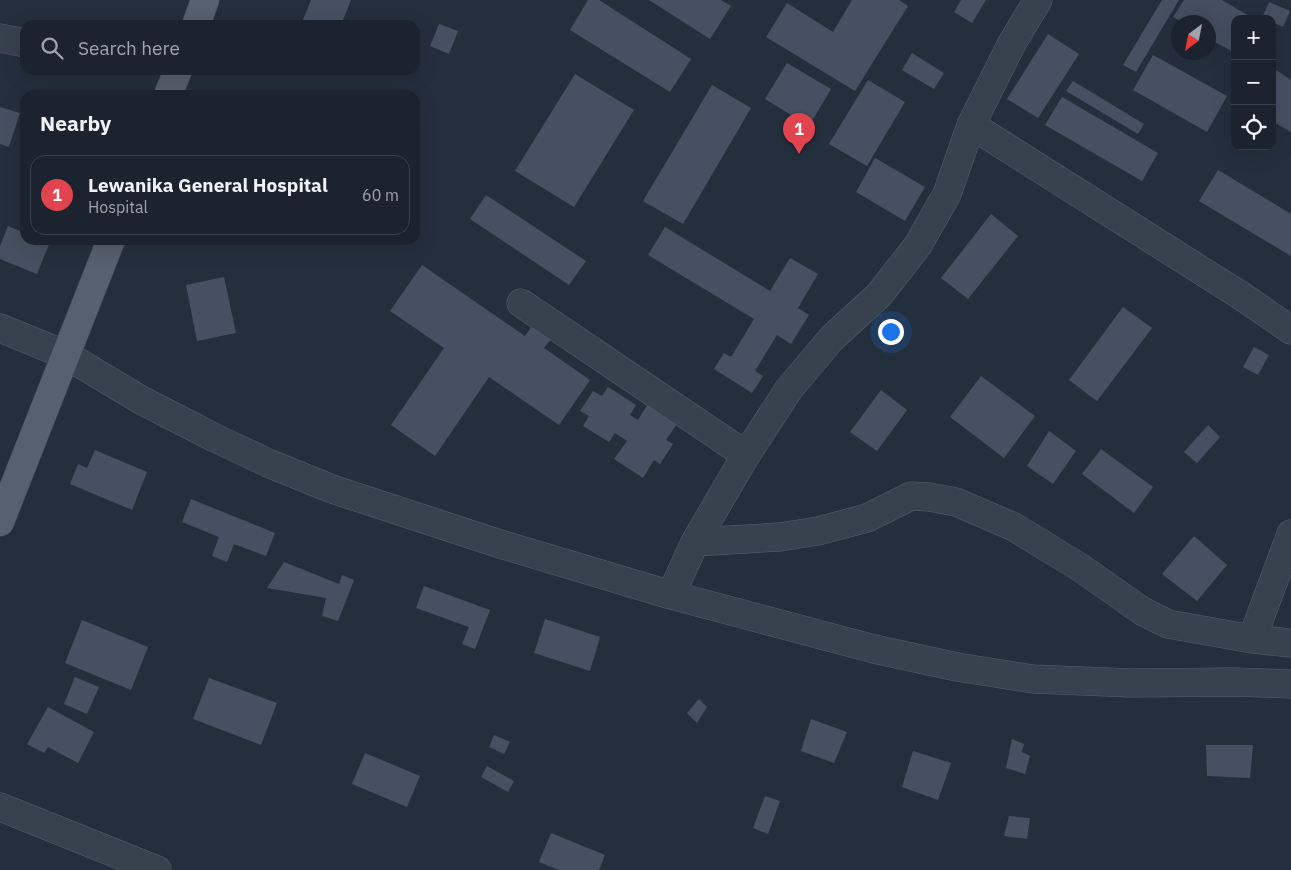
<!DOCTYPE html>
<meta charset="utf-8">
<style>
body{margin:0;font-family:"IBM Plex Sans",sans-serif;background:#282f3a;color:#f1f3f6}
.controls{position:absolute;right:15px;top:15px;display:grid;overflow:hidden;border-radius:10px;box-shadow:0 5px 20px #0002}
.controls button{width:45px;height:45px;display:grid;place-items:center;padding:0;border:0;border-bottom:1px solid #39404a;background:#1b232e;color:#f1f3f6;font:25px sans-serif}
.compass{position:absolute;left:1171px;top:15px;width:45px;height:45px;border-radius:50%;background:#1b232e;box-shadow:0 5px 20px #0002;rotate:212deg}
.you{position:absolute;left:890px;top:331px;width:18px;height:18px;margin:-12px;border:4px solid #fff;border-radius:50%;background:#1a73e8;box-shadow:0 0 0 8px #1a73e833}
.badge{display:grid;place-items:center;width:32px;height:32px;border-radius:50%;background:#8ab4f8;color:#fff;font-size:16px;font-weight:700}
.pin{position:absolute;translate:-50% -41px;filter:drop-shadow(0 1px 2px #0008)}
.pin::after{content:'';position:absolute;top:26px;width:18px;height:15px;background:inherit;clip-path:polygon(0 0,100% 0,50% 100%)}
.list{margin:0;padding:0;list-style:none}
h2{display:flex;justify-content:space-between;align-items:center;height:65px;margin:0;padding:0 20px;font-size:21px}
h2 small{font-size:16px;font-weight:400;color:#a0a4aa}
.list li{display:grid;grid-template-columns:32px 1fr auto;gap:15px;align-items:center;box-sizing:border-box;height:80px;margin:0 10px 10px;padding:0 10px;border:1px solid #39404a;border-radius:15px}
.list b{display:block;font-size:19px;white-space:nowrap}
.list p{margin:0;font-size:16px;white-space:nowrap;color:#a0a4aa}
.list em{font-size:16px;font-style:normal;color:#a0a4aa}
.icon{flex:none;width:28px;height:28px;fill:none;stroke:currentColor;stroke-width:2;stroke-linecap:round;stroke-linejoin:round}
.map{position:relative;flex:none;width:1291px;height:870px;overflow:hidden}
.search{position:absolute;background:#1b232e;box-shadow:0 5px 20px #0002;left:20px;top:20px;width:400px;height:55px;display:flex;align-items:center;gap:12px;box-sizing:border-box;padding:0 18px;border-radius:15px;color:#a0a4aa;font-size:19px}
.panel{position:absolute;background:#1b232e;box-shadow:0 5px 20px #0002;left:20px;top:90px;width:400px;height:155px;border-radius:15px}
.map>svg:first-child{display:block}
.building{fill:#455162}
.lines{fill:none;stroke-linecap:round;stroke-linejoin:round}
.minor-casing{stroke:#565f6c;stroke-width:29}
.major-casing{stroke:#414a57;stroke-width:29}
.minor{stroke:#38414e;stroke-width:28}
.major{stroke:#56606e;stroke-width:28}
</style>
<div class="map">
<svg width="1291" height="870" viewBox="0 0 1291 870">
<rect width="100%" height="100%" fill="#242f3e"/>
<path class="building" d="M311 0H351L341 25H310L302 22Z
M588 0H599L691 59 670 92 570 30Z
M649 0H721L731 6 710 39Z
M852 0H899L908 6 855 91 766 37 787 3 833 32Z
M961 0H986L972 23 954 12Z
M1162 0H1179L1136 72 1123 65Z
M1184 0H1222L1254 19H1235V53L1208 38V22H1183L1173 17Z
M1269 2 1290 11 1283 27 1272 22V19L1262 18Z
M439 24 458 31 449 54 430 46Z
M1048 34 1079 54 1038 118 1007 99Z
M912 53 944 73 934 89 902 70Z
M1153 55 1227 96 1207 132 1133 90Z
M787 63 831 89 809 126 765 99Z
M1276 70 1291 80V132L1272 121V76Z
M575 74 634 110 574 207 515 171Z
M868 80 905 102 867 166 829 144Z
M1073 81 1144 124 1138 134 1066 91Z
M712 85 751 108 683 224 643 201Z
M1062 97 1158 153 1142 181 1045 125Z
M0 107 20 113 9 147 0 144Z
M875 158 925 187 905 221 856 192Z
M1218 170 1291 214V256L1199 201Z
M486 195 586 261 569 285 470 219Z
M991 214 1018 236 968 299 941 278Z
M8 226 25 233V240H44L50 242 37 274 0 259V246Z
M665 227 770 291 790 258 818 274 798 308 809 315 791 344 777 335 755 371 763 376 752 393 714 369 724 353 731 357 754 319 648 255Z
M422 265 525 336 532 326 551 339 544 348 590 380 559 425 489 377 435 456 391 425 444 348 390 311Z
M224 277 236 333 197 341 186 285Z
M1123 307 1152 328 1097 401 1069 380Z
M1254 347 1269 355 1258 375 1243 367Z
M981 376 1035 416 1004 458 950 417Z
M608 387 636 405 630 415 638 420 649 402 679 421 666 440 673 444 660 464 654 460 643 478 614 459 627 441 615 433 609 442 583 426 589 416 580 411 593 391 602 396Z
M881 390 907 410 877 451 850 432Z
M1208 425 1220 437 1197 463 1184 452Z
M1049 431 1076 451 1053 484 1027 466Z
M1101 449 1153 487 1134 513 1082 474Z
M95 450 147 472 132 510 70 484 78 464 87 468Z
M191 499 275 533 266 556 234 544 227 562 212 556 219 537 182 522Z
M1194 536 1227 565 1197 601 1162 574Z
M284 562 339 584 342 575 354 580 338 621 322 616 326 598 267 588Z
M424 586 490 610 475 649 462 644 469 627 416 608Z
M545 619 600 637 590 671 534 653Z
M82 620 148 647 131 690 65 663Z
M75 677 99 687 87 714 64 704Z
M209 678 277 703 261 745 193 719Z
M699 699 707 707 697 723 687 713Z
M48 707 94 732 78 763 48 747 44 753 27 744Z
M811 719 847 732 834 763 801 751Z
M494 735 510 742 504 754 489 747Z
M1012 739 1024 744 1022 752 1030 756 1025 774 1006 768Z
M1206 745H1253L1250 778 1207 776Z
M913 751 951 763 938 800 902 787Z
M365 753 420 776 407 807 352 784Z
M487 766 514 781 508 792 481 777Z
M765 796 780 801 768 834 753 828Z
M1009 816 1030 818 1027 839 1004 836Z
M551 833 605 855 599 870H559L539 862Z"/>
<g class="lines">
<g class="minor-casing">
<path id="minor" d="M0 38 25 43
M971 125 1240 295 1291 330
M521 303 746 455
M0 328 66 355 141 400 215 438 268 463 332 489 500 544 671 595 874 649 957 667 1033 679 1131 683 1234 682 1291 684
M1291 534 1252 639 1291 643
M695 542 780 537 818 531 867 518 911 496 929 497 956 502 1014 527 1081 568 1142 611 1168 624 1252 639
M671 595 695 542 746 455 789 389 832 338 879 295 918 245 947 194 971 125 1012 43 1038 0
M0 807 157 870"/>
</g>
<g class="major-casing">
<path id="major" d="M196 25 205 0
M168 95 178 70
M0 522 111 240"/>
</g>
<use href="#minor" class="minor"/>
<use href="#major" class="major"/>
</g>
</svg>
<div class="controls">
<button>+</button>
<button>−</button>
<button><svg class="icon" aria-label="locate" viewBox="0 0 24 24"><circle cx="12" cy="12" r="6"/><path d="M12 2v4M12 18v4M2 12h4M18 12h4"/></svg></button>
</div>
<svg class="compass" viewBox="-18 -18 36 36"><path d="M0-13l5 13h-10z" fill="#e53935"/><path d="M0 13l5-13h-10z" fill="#a0a4aa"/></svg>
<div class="you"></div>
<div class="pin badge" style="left:799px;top:154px;background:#e0444e">1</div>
<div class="search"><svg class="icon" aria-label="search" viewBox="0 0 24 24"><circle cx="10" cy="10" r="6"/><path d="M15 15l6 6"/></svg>Search here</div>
<section class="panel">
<h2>Nearby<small></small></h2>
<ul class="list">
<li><span class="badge" style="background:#e0444e">1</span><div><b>Lewanika General Hospital</b><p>Hospital</p></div><em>60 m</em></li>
</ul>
</section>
</div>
